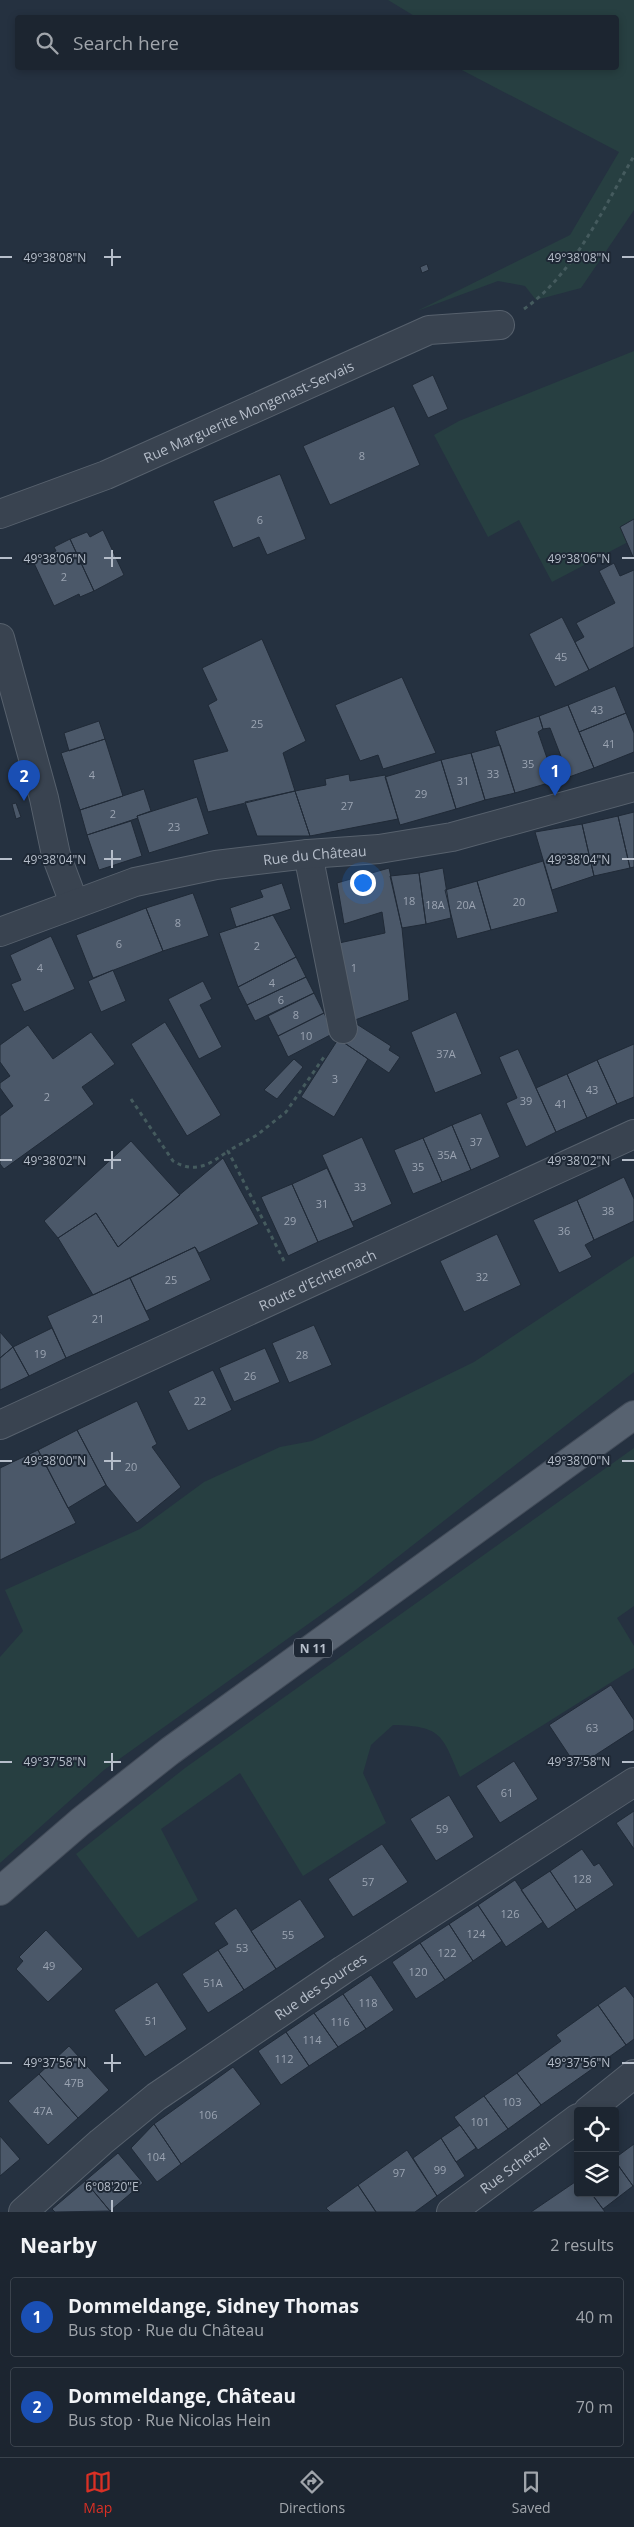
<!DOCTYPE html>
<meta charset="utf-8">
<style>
body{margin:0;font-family:"Open Sans",sans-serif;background:#29313c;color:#f1f3f6}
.controls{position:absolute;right:15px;bottom:15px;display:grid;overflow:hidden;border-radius:5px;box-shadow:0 2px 8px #0003}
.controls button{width:45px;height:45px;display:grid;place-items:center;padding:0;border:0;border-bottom:1px solid #3a424c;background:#1c2530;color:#f1f3f6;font:25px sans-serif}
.you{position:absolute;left:362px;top:882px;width:18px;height:18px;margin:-12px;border:4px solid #fff;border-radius:50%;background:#1a73e8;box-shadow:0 0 0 8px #1a73e833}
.badge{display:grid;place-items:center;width:32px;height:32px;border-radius:50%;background:#d93025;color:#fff;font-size:16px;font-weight:700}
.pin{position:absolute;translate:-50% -41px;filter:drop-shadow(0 1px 2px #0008)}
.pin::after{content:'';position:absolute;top:26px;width:18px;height:15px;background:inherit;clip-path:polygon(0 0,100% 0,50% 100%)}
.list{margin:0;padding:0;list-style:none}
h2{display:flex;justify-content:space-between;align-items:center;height:65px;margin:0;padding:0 20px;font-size:21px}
h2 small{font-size:16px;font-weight:400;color:#a0a5ab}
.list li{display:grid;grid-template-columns:32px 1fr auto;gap:15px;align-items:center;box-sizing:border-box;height:80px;margin:0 10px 10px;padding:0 10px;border:1px solid #3a424c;border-radius:5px}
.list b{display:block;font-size:19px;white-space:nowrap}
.list p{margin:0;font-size:16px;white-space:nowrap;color:#a0a5ab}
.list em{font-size:16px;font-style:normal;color:#a0a5ab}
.icon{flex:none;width:28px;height:28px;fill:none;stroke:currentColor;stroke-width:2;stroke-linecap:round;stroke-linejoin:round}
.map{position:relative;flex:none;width:634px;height:2212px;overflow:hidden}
.search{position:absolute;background:#1c2530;box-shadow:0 2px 8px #0003;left:15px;right:15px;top:15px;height:55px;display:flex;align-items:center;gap:12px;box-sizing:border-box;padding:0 18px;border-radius:5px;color:#a0a5ab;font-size:19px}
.sheet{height:245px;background:#1c2530}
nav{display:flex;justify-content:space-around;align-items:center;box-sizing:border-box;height:70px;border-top:1px solid #3a424c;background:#1c2530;font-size:14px;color:#a0a5ab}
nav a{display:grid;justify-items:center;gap:2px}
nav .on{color:#d93025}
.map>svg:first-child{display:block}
.green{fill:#273f41}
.building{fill:#4b5869;stroke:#202a37}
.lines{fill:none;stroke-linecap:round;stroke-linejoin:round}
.minor-casing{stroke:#57616d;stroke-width:30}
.major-casing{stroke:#434c59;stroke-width:30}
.path{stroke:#455b5e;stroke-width:3;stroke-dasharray:4 4;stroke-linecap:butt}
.minor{stroke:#394350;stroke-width:28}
.major{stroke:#576270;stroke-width:28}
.ticks{fill:none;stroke:#b6beca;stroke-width:2}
.labels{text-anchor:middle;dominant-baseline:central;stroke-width:4;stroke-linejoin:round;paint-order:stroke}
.number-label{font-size:11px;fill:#9ba4b2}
.shield{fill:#1e2835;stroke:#88919d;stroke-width:1}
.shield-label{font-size:12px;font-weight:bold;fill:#b6beca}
.street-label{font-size:14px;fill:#b6beca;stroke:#1e2835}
.ticks-label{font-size:12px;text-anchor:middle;fill:#b6beca;stroke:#1e2835;stroke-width:4;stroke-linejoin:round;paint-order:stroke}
</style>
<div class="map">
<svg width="634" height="2212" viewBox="0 0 634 2212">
<rect width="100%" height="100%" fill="#253140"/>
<path class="green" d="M388 0H634V210L581 288 536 300 525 286 498 281 417 311 570 235 619 152 458 68H616V18L416 17Z
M634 351V519L620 527 628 542 552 582 519 520 488 537 434 435 459 421Z
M634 1256V1372L353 1592 104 1770 0 1863V1657L23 1631 5 1590 140 1529 204 1482 280 1447 312 1441 474 1362Z
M634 1448V1606L617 1618 634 1646V1668L460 1777C442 1735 442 1726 393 1725L371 1745 363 1773 386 1823 303 1876 240 1773 161 1829 198 1900 138 1938 76 1854 185 1768Z"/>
<path class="building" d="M427 264 429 270 422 273 420 267Z
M433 375 448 409 428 418 412 385Z
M394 406 420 465 330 505 303 446Z
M280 474 306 539 267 555 259 537 233 548 213 501Z
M634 519V559L620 527Z
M103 530 124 575 94 591 70 539 87 532 90 537Z
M70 539 94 591 80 597 79 594 54 606 33 561 56 551 54 547Z
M614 563 620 576 634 570V647L589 670 575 642 584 637 576 623 615 603 599 571Z
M562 617 589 670 555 687 529 634Z
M262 639 306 741 283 753 295 791 208 812 193 760 228 751 208 705 217 700 202 668Z
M402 677 436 753 383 769 378 755 360 761 335 705Z
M615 686 626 713 579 732 568 705Z
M568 705 594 768 569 777 550 728 543 729 539 716Z
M626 713 634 733V752L594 768 579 732Z
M539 716 543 729 538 732 555 781 515 793 495 731Z
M99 721 105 739 69 751 64 733Z
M105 739 123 796 80 810 61 753Z
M500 745 515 793 485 800 471 753Z
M471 753 485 800 456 809 441 760Z
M441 760 456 809 400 825 385 777Z
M349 774 350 781 385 775 398 819 310 836 295 791 326 785 325 779Z
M144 789 151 811 137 816 138 818 87 835 80 810Z
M295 791 310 836H257L245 802Z
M197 797 209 834 149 853 137 816Z
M16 803 21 817 16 819 12 804Z
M634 812V867L630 868 618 816Z
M618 816 630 868 594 876 582 824Z
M131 821 142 856 99 870 87 835Z
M582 824 594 876 552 890 535 832Z
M543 861 558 912 491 930 477 881Z
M389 868 402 928 409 1000 355 1020 339 943 385 933 382 912 344 924 337 883Z
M443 868 451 918 426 924 419 873Z
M419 873 426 924 402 928 390 876Z
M477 881 491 930 457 939 445 890Z
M282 883 291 909 236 927 230 908 263 897 260 890Z
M193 893 209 936 163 951 146 908Z
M146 908 163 951 93 978 76 935Z
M273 915 296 957 238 987 219 933Z
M51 936 75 989 24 1012 11 984 21 980 10 955Z
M296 957 306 977 247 1005 238 987Z
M113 970 126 1001 101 1012 88 981Z
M306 977 314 993 255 1021 247 1005Z
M203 981 212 999 200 1005 222 1047 199 1059 168 999Z
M314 993 324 1013 278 1036 268 1016Z
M456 1012 482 1074 435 1093 411 1032Z
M324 1013 334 1033 288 1057 278 1036Z
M165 1022 221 1115 187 1136 131 1044Z
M355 1023 391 1046 389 1050 400 1057 389 1073 343 1042Z
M28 1025 53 1059 91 1032 115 1064 82 1087 94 1104 4 1169 0 1164V1116L13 1106 0 1088V1083L10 1076 0 1062V1045Z
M337 1041 343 1042 368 1059 334 1117 301 1097Z
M634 1044V1097L617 1104 597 1060Z
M518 1049 556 1132 526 1147 506 1103 517 1098 499 1057Z
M294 1059 303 1067 277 1099 264 1090Z
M597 1060 617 1104 587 1118 567 1074Z
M567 1074 587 1118 556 1132 536 1088Z
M481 1113 500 1157 471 1170 452 1125Z
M452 1125 471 1170 442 1182 423 1138Z
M362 1137 392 1204 352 1222 322 1155Z
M423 1138 442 1182 413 1194 394 1150Z
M131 1141 180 1195 118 1247 96 1213 58 1238 44 1221Z
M223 1158 259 1224 199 1253 195 1247 93 1295 58 1238 96 1213 118 1247Z
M327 1168 354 1227 318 1242 292 1184Z
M624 1177 634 1199V1221L594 1240 577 1200Z
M292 1184 318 1242 288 1256 261 1197Z
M577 1200 594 1240 585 1245 592 1257 559 1273 533 1220Z
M497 1234 521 1285 464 1312 440 1261Z
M195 1247 211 1280 146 1311 130 1278Z
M130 1278 150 1320 66 1358 47 1316Z
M314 1325 332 1365 289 1383 272 1343Z
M52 1328 66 1358 29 1376 13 1347Z
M0 1332 13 1347 0 1358Z
M13 1347 29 1376 0 1390V1358Z
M265 1348 280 1382 234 1402 219 1368Z
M213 1370 232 1410 188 1431 168 1391Z
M137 1401 157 1444 152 1447 181 1487 137 1523 106 1485 77 1430Z
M77 1430 106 1485 68 1508 38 1450Z
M38 1450 76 1523 0 1560V1468Z
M611 1685 634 1720V1730L577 1767 549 1725Z
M514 1761 538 1799 500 1823 476 1786Z
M449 1795 474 1837 436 1861 410 1819Z
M634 1811V1849L616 1823Z
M382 1844 408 1882 353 1917 328 1879Z
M582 1849 594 1866 599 1863 614 1885 576 1910 550 1871Z
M550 1871 576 1910 548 1929 521 1890Z
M515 1880 543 1922 506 1947 478 1905Z
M300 1899 325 1937 276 1969 251 1931Z
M478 1905 502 1941 473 1961 449 1924Z
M236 1908 276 1969 244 1990 218 1950 228 1944 214 1923Z
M449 1924 473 1961 445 1980 420 1943Z
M46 1930 83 1969 48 2002 16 1969 23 1961 19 1957Z
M420 1943 445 1980 416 1999 392 1962Z
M218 1950 244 1990 208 2013 182 1974Z
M371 1975 394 2010 366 2029 343 1994Z
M157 1982 187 2029 145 2057 114 2010Z
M625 1986 634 1998V2039L626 2045 598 2005Z
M343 1994 366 2029 338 2047 314 2013Z
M598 2005 626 2045 541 2105 517 2073 561 2041 556 2035Z
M314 2013 338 2047 309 2066 286 2032Z
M286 2032 309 2066 281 2085 258 2051Z
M69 2046 109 2090 78 2118 39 2074Z
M233 2067 261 2104 181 2164 154 2124Z
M517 2073 541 2105 508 2129 484 2096Z
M39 2074 78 2118 48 2145 8 2101Z
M484 2096 508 2129 478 2150 454 2117Z
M154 2124 181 2164 157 2182 131 2148Z
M460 2125 476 2148 456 2162 441 2138Z
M0 2136 20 2159 0 2176Z
M441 2138 465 2176 437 2196 413 2158Z
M634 2144V2186H633L615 2161V2158Z
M407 2150 437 2196 415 2212H376L358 2185Z
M118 2153 143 2183 110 2211 85 2181Z
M615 2161 633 2186 603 2209 591 2193H615Z
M578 2180V2193H591L605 2212H531Z
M85 2181 110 2211 55 2212 52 2209Z
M358 2185 376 2212H330L326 2208Z"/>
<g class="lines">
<g class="minor-casing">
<g id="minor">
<path id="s1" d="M0 514 106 475 429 330 500 325"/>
<path d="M0 638 44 798 56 855 74 903"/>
<path d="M308 854 343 1029"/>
<path id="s2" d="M0 932 135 882 216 865 308 854 379 849 452 837 634 787"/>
<path id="s3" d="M0 1425 634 1134"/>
<path d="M588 2111 634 2074"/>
<path id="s4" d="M23 2212 101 2142 156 2097 343 1970 634 1782"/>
<path id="s5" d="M451 2212 578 2118"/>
</g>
</g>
<g class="major-casing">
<path id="major" d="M0 1891 80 1822 170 1751 634 1415"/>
</g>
<path class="path" d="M524 309C575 273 603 208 634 156
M131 1099 173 1161C195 1174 209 1165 228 1151
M284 1261 228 1151 257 1135 286 1112 326 1054"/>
<use href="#minor" class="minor"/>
<use href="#major" class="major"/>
</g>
<path class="ticks" d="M112 249V266M0 257H12M104 257H121M622 257H634M112 550V567M0 558H12M104 558H121M622 558H634M112 850V868M0 859H12M104 859H121M622 859H634M112 1151V1169M0 1160H12M104 1160H121M622 1160H634M112 1452V1470M0 1461H12M104 1461H121M622 1461H634M112 1753V1771M0 1762H12M104 1762H121M622 1762H634M112 2054V2072M0 2063H12M104 2063H121M622 2063H634M112 2200V2212"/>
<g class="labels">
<g class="number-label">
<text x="362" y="455">8</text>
<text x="260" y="519">6</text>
<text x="64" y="576">2</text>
<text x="561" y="656">45</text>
<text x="597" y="709">43</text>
<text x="257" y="723">25</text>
<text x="609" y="743">41</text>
<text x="528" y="763">35</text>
<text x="493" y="773">33</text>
<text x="92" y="774">4</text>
<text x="463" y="780">31</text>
<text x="421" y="793">29</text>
<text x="347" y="805">27</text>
<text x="113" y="813">2</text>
<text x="174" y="826">23</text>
<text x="409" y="900">18</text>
<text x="519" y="901">20</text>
<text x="435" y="904">18A</text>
<text x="466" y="904">20A</text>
<text x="178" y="922">8</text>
<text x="119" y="943">6</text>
<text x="257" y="945">2</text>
<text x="40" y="967">4</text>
<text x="354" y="967">1</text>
<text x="272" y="982">4</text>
<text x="281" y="999">6</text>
<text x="296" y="1014">8</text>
<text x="306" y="1035">10</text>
<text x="446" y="1053">37A</text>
<text x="335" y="1078">3</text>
<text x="592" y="1089">43</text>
<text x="47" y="1096">2</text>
<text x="526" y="1100">39</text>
<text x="561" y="1103">41</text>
<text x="476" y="1141">37</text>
<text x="447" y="1154">35A</text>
<text x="418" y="1166">35</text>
<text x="360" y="1186">33</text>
<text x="322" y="1203">31</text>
<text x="608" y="1210">38</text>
<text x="290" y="1220">29</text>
<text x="564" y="1230">36</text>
<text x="482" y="1276">32</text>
<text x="171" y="1279">25</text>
<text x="98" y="1318">21</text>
<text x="40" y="1353">19</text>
<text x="302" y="1354">28</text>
<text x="250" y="1375">26</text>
<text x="200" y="1400">22</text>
<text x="131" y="1466">20</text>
<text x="592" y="1727">63</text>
<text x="507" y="1792">61</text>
<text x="442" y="1828">59</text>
<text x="582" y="1878">128</text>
<text x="368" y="1881">57</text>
<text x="510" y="1913">126</text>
<text x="476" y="1933">124</text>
<text x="288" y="1934">55</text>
<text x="242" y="1947">53</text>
<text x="447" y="1952">122</text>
<text x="49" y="1965">49</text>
<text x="418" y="1971">120</text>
<text x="213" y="1982">51A</text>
<text x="368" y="2002">118</text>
<text x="151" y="2020">51</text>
<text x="340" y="2021">116</text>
<text x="312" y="2039">114</text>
<text x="284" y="2058">112</text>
<text x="74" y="2082">47B</text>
<text x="512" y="2101">103</text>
<text x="43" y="2110">47A</text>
<text x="208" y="2114">106</text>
<text x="480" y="2121">101</text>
<text x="156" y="2156">104</text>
<text x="440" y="2169">99</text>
<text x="399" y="2172">97</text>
</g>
<rect class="shield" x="294" y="1638.5" width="38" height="19" rx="4"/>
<g class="shield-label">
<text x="313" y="1648">N 11</text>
</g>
<g class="street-label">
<text stroke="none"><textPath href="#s1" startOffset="269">Rue Marguerite Mongenast-Servais</textPath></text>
<text stroke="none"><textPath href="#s2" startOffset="326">Rue du Château</textPath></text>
<text stroke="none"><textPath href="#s3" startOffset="349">Route d'Echternach</textPath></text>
<text stroke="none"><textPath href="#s4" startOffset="374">Rue des Sources</textPath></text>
<text stroke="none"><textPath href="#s5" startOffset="79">Rue Schetzel</textPath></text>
</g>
</g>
<g class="ticks-label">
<text x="55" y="262">49°38'08"N</text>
<text x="579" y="262">49°38'08"N</text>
<text x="55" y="563">49°38'06"N</text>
<text x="579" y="563">49°38'06"N</text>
<text x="55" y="864">49°38'04"N</text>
<text x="579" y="864">49°38'04"N</text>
<text x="55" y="1165">49°38'02"N</text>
<text x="579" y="1165">49°38'02"N</text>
<text x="55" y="1465">49°38'00"N</text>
<text x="579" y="1465">49°38'00"N</text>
<text x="55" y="1766">49°37'58"N</text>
<text x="579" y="1766">49°37'58"N</text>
<text x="55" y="2067">49°37'56"N</text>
<text x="579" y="2067">49°37'56"N</text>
<text x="112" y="2191">6°08'20"E</text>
</g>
</svg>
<div class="controls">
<button><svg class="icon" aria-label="locate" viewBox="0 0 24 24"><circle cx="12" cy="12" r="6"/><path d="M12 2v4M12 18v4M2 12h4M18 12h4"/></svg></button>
<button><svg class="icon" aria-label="layers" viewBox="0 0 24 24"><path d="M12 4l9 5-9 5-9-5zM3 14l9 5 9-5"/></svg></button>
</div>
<div class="you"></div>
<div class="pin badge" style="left:555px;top:796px;background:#1a4fb4">1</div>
<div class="pin badge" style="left:24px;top:801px;background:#1a4fb4">2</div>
<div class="search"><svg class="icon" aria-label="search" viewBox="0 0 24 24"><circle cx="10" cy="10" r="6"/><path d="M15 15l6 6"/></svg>Search here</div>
</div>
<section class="sheet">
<h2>Nearby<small>2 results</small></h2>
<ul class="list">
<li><span class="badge" style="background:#1a4fb4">1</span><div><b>Dommeldange, Sidney Thomas</b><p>Bus stop · Rue du Château</p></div><em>40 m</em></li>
<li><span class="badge" style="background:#1a4fb4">2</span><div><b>Dommeldange, Château</b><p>Bus stop · Rue Nicolas Hein</p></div><em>70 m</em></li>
</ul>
</section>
<nav>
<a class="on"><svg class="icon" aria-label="map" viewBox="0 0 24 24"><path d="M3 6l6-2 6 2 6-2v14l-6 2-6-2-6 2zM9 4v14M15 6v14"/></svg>Map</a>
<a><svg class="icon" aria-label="directions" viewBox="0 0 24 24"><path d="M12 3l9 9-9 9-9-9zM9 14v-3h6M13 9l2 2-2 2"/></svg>Directions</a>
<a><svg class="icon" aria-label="saved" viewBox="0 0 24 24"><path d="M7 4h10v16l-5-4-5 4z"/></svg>Saved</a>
</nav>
